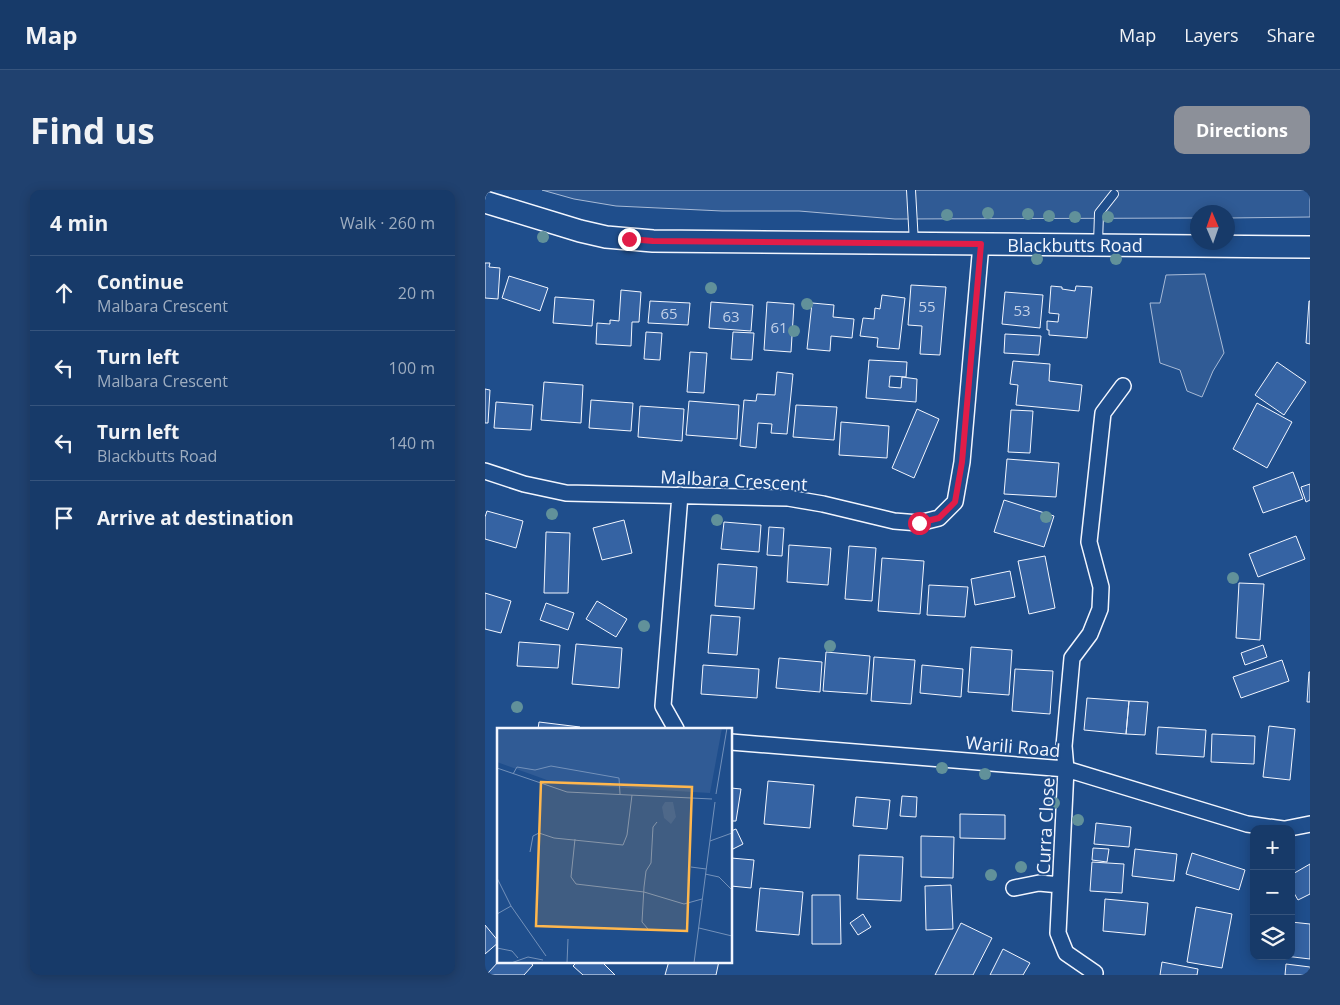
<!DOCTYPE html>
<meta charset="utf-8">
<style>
body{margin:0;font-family:"Open Sans",sans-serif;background:#20416f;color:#f1f3f6}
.controls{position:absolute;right:15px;bottom:15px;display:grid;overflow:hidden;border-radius:10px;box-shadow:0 2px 12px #0003}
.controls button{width:45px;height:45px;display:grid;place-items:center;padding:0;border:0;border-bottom:1px solid #36547d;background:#173a69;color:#f1f3f6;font:25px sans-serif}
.compass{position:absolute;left:705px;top:15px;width:45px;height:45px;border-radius:50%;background:#173a69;box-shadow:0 2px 12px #0003;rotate:358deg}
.stop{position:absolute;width:15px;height:15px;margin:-11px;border:4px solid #e11d48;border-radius:50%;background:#fff}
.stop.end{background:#e11d48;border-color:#fff;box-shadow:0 1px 5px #0008}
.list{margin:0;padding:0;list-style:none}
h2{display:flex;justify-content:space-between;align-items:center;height:65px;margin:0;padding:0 20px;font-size:21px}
h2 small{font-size:16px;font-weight:400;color:#9eadc0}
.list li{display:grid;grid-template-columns:32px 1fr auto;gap:15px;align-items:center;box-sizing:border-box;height:75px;padding:0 20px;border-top:1px solid #36547d}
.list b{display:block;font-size:19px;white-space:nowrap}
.list p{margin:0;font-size:16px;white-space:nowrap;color:#9eadc0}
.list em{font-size:16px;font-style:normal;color:#9eadc0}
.icon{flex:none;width:28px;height:28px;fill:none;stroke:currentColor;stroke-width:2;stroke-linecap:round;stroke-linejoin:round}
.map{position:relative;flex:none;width:825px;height:785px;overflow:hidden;border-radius:10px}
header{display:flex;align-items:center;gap:30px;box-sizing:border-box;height:70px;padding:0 25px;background:#173a69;border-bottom:1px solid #36547d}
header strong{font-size:24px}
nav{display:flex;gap:28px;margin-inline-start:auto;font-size:18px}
.intro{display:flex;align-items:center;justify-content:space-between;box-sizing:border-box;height:120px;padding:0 30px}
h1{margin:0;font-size:35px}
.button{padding:12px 22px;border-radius:10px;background:#8c9099;color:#fff;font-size:18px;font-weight:700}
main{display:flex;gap:30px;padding:0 30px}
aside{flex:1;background:#173a69;border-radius:10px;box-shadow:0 2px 12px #0003}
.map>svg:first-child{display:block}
.green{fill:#305b95;stroke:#a8bbd7}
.building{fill:#3563a3;stroke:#f2f6ff}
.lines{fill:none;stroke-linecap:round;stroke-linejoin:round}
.lane-casing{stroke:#f2f6ff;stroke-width:10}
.street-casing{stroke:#f2f6ff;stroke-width:18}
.secondary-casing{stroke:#f2f6ff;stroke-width:24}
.lane{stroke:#1f4e8c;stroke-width:8}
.street{stroke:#1f4e8c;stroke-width:15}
.secondary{stroke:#1f4e8c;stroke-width:21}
.tree{fill:#61919a}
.route{stroke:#e11d48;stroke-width:6}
.labels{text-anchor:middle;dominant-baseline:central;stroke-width:4;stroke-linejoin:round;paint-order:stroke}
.number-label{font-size:15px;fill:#c3d1e8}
.street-label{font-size:18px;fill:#f2f6ff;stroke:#1f4e8c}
.inset-road{fill:none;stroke:#7391ba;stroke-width:1}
.view{fill:#ffb74d;fill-opacity:0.15;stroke:#ffb74d;stroke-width:2.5}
.inset-edge{fill:none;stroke:#f2f6ff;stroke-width:2.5}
</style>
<header>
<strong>Map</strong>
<nav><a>Map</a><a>Layers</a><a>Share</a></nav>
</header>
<div class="intro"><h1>Find us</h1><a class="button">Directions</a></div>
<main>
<aside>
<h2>4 min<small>Walk · 260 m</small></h2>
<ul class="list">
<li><svg class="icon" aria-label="ahead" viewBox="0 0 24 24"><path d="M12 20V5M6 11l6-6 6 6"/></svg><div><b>Continue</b><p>Malbara Crescent</p></div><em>20 m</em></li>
<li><svg class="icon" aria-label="left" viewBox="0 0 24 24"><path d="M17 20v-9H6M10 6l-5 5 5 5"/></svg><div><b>Turn left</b><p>Malbara Crescent</p></div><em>100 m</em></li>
<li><svg class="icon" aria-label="left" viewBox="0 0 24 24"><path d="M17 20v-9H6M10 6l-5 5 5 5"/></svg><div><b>Turn left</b><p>Blackbutts Road</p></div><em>140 m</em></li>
<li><svg class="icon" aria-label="arrive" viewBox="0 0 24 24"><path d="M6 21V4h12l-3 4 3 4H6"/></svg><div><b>Arrive at destination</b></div></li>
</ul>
</aside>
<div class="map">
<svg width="825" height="785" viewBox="0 0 825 785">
<rect width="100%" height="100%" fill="#1f4e8c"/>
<path class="green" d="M57 0H825V27L743 28 742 22H712V28L410 29 314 21H237L131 16 89 9Z
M720 84 739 163 728 181 717 207 702 201 695 180 675 173 665 113H675L681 85Z"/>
<path class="building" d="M0 73H5L4 77 15 78 13 109 0 108Z
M24 86 63 98 55 121 17 108Z
M426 95 461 97 455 165 435 164 437 136 423 135Z
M566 96 577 97V99L590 101 591 96 607 97 602 148 564 145V140H562V131L573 132 574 124 564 123Z
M136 100 156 102 154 132H147L146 156 111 154 112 133 125 134V130L134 131Z
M520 102 558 105 555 138 517 134Z
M397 105 420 108 414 159 392 157 393 148 375 146 378 128 389 129 390 118 395 119Z
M70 107 109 110 107 136 68 133Z
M165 111 205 113 203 135 163 133Z
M824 111H825V154L821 153Z
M226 112 268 115 266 141 224 138Z
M282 112 309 114 306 162 279 160Z
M327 113 349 115 348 127 369 129 367 148 346 146 345 161 322 159Z
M161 142 177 143 175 170 159 169Z
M248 142 269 143 267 170 246 169Z
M520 144 556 146 554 165 519 163Z
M205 162 222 163 219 203 202 202Z
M384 170 422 172 421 187 405 186 404 197 416 198 417 187 432 189 431 212 381 208Z
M528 171 565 174 564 191 597 195 594 221 531 215 533 195 525 194Z
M792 172 821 192 799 225 770 205Z
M292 182 308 184 302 244 286 243 287 234 273 233 271 258 255 256 259 210 271 211 272 204 290 205Z
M59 192 98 195 96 233 56 230Z
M0 199 5 200 3 233H0Z
M106 210 148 213 146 241 104 238Z
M204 211 254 215 252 249 201 245Z
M11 212 48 215 46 240 9 238Z
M772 213 807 232 782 278 748 259Z
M311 215 352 217 349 250 308 247Z
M155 216 199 219 197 251 153 247Z
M432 219 454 229 429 288 407 278Z
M526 220 548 221 545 263 523 262Z
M356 232 404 236 402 268 354 265Z
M522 269 574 273 571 307 519 304Z
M808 282 818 309 778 323 768 297Z
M825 294V310L821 312 816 297Z
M519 310 569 326 559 357 509 342Z
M2 321 38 331 31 358 0 349V327Z
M139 330 147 363 117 370 108 338Z
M239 332 276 335 274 362 236 359Z
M284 337 299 338 297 366 282 365Z
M61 342 85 343 83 403H59Z
M811 346 820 369 773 387 764 364Z
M304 355 346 358 343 395 302 392Z
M364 356 391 358 387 411 360 409Z
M560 366 570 418 544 424 533 371Z
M397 368 439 371 435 424 393 421Z
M233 374 272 377 269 419 230 416Z
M525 381 530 407 490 415 486 389Z
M754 393 779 394 775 450 751 448Z
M444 395 483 397 480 427 442 425Z
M0 403 26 411 16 443 0 439Z
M112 411 142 429 131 447 101 429Z
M61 413 89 423 83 440 55 430Z
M226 425 255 427 252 465 223 463Z
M34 452 75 455 73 478 32 476Z
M91 454 137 458 134 498 87 494Z
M778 455 782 467 760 475 756 463Z
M486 457 527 460 524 505 483 502Z
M341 462 385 466 382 504 338 501Z
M389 467 430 470 426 514 386 511Z
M294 468 337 472 335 502 291 498Z
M797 470 804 491 756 508 748 487Z
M218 475 274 479 272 508 216 504Z
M437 475 478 479 476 507 435 503Z
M530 479 568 481 565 524 527 521Z
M824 482H825V512H822Z
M602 508 644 511 641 544 599 540Z
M644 511 663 512 660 545 641 544Z
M54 532 95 537V539H53Z
M784 536 810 539 805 590 778 587Z
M673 537 721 540 719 567 671 564Z
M727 544 770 546 769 574 726 572Z
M283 591 329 595 325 638 279 634Z
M246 598 256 599 251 631H246Z
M417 606 432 607 431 627 415 626Z
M371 607 405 610 402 639 368 636Z
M475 624 520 625V649L475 648Z
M611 633 646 637 644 657 609 654Z
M251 639 258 654 246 660V641Z
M436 646 469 647 468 688 436 687Z
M608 658 624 659 622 672 607 670Z
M650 659 692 664 689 691 647 686Z
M707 663 760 680 754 700 701 684Z
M374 665 418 667 416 711 372 709Z
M246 668 269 670 266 698 246 696Z
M607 672 639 674 637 703 605 701Z
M825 674V704L813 710 806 698V685Z
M466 695 468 739 441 740 440 696Z
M275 698 318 702 314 745 271 741Z
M327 705H355L356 754H327Z
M620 709 663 713 660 745 618 741Z
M711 717 747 724 737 778 702 772Z
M378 724 386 737 373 745 365 733Z
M806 732 825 734V769L800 766H806Z
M476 733 507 748 488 785H450Z
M0 735 14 752 0 764Z
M518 759 545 773 538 785H505Z
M14 771H43L48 775 39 785H4L3 783Z
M93 771H116L130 785H98L88 776Z
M184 771H234L231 785H180Z
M677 772 713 779 712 785H675Z
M801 774 825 777V785H800Z"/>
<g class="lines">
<g class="lane-casing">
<path id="lane" d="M426 0 429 53
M613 53 614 23 629 4"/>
</g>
<g class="street-casing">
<path id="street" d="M0 281 39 294 81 303 303 308 338 314 409 331 434 333 454 328 470 312 477 272 496 54
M191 539 178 516 195 305
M246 552 581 579 762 634 798 639
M800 639 825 634
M529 698 554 693 575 695
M610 783 581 763 573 743 581 579 579 556 587 468 605 444 615 419 616 397 604 352 618 223 638 196"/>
</g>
<g class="secondary-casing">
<path id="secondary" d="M0 12 95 41 121 47 168 51 825 57"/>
</g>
<use href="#lane" class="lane"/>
<use href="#street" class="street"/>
<use href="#secondary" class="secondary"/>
</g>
<g class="tree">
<circle cx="503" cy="23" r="6"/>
<circle cx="543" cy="24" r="6"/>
<circle cx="462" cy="25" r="6"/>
<circle cx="564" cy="26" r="6"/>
<circle cx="590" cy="27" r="6"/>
<circle cx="623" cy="27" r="6"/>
<circle cx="58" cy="47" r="6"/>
<circle cx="552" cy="69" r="6"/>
<circle cx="631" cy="69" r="6"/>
<circle cx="226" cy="98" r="6"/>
<circle cx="322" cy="114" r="6"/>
<circle cx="309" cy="141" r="6"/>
<circle cx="67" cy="324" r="6"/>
<circle cx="561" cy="327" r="6"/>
<circle cx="232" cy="330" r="6"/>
<circle cx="748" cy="388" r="6"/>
<circle cx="159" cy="436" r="6"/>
<circle cx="345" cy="456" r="6"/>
<circle cx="32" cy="517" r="6"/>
<circle cx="457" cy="578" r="6"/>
<circle cx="500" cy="584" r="6"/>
<circle cx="569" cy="613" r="6"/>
<circle cx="593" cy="630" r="6"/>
<circle cx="536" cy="677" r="6"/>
<circle cx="506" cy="685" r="6"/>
</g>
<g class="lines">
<path class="route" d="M144 49 168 51 496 54 477 272 470 312 454 328 434 333"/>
</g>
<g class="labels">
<g class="number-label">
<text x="442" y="116">55</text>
<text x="537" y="120">53</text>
<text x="184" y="123">65</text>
<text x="246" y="126">63</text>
<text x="294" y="137">61</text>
</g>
<g class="street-label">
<text x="590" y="55">Blackbutts Road</text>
<text transform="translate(249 290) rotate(3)">Malbara Crescent</text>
<text transform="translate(528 556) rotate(5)">Warili Road</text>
<text transform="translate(560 636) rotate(-87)">Curra Close</text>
</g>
</g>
<g transform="translate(12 538)">
<rect width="235" height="235" fill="#1f4e8c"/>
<path d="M0 0H225L213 65 61 56 0 34ZM168 74H176L179 89 174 96 167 90 165 79Z" fill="#305b95"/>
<path class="inset-road" d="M0 40 70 64 215 71M16 46 20 39 38 42 54 38 122 50 123 66M219 66 230 0M78 111 74 149 79 156 147 164 187 176 205 171M213 113 235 105M33 124 36 108 42 105 57 110 126 117 130 107 135 67M194 139 209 141M208 146 222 149 235 162M0 150 14 178 49 228M0 186 14 178M202 200 235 208M151 201 145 194 147 159 149 143 154 135 156 99 160 94M0 220 15 223 21 230M14 235 31 229 46 232M70 235 71 211M197 235 218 74"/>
<path class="view" d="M44 54 195 59 190 203 39 198Z"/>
<rect width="235" height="235" class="inset-edge"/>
</g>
</svg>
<div class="controls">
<button>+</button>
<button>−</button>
<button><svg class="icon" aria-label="layers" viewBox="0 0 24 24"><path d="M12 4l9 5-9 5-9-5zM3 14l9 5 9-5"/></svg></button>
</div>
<svg class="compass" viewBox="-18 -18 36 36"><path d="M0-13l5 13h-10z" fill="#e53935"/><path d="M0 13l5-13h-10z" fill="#9eadc0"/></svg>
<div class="stop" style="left:434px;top:333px"></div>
<div class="stop end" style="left:144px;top:49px"></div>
</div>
</main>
